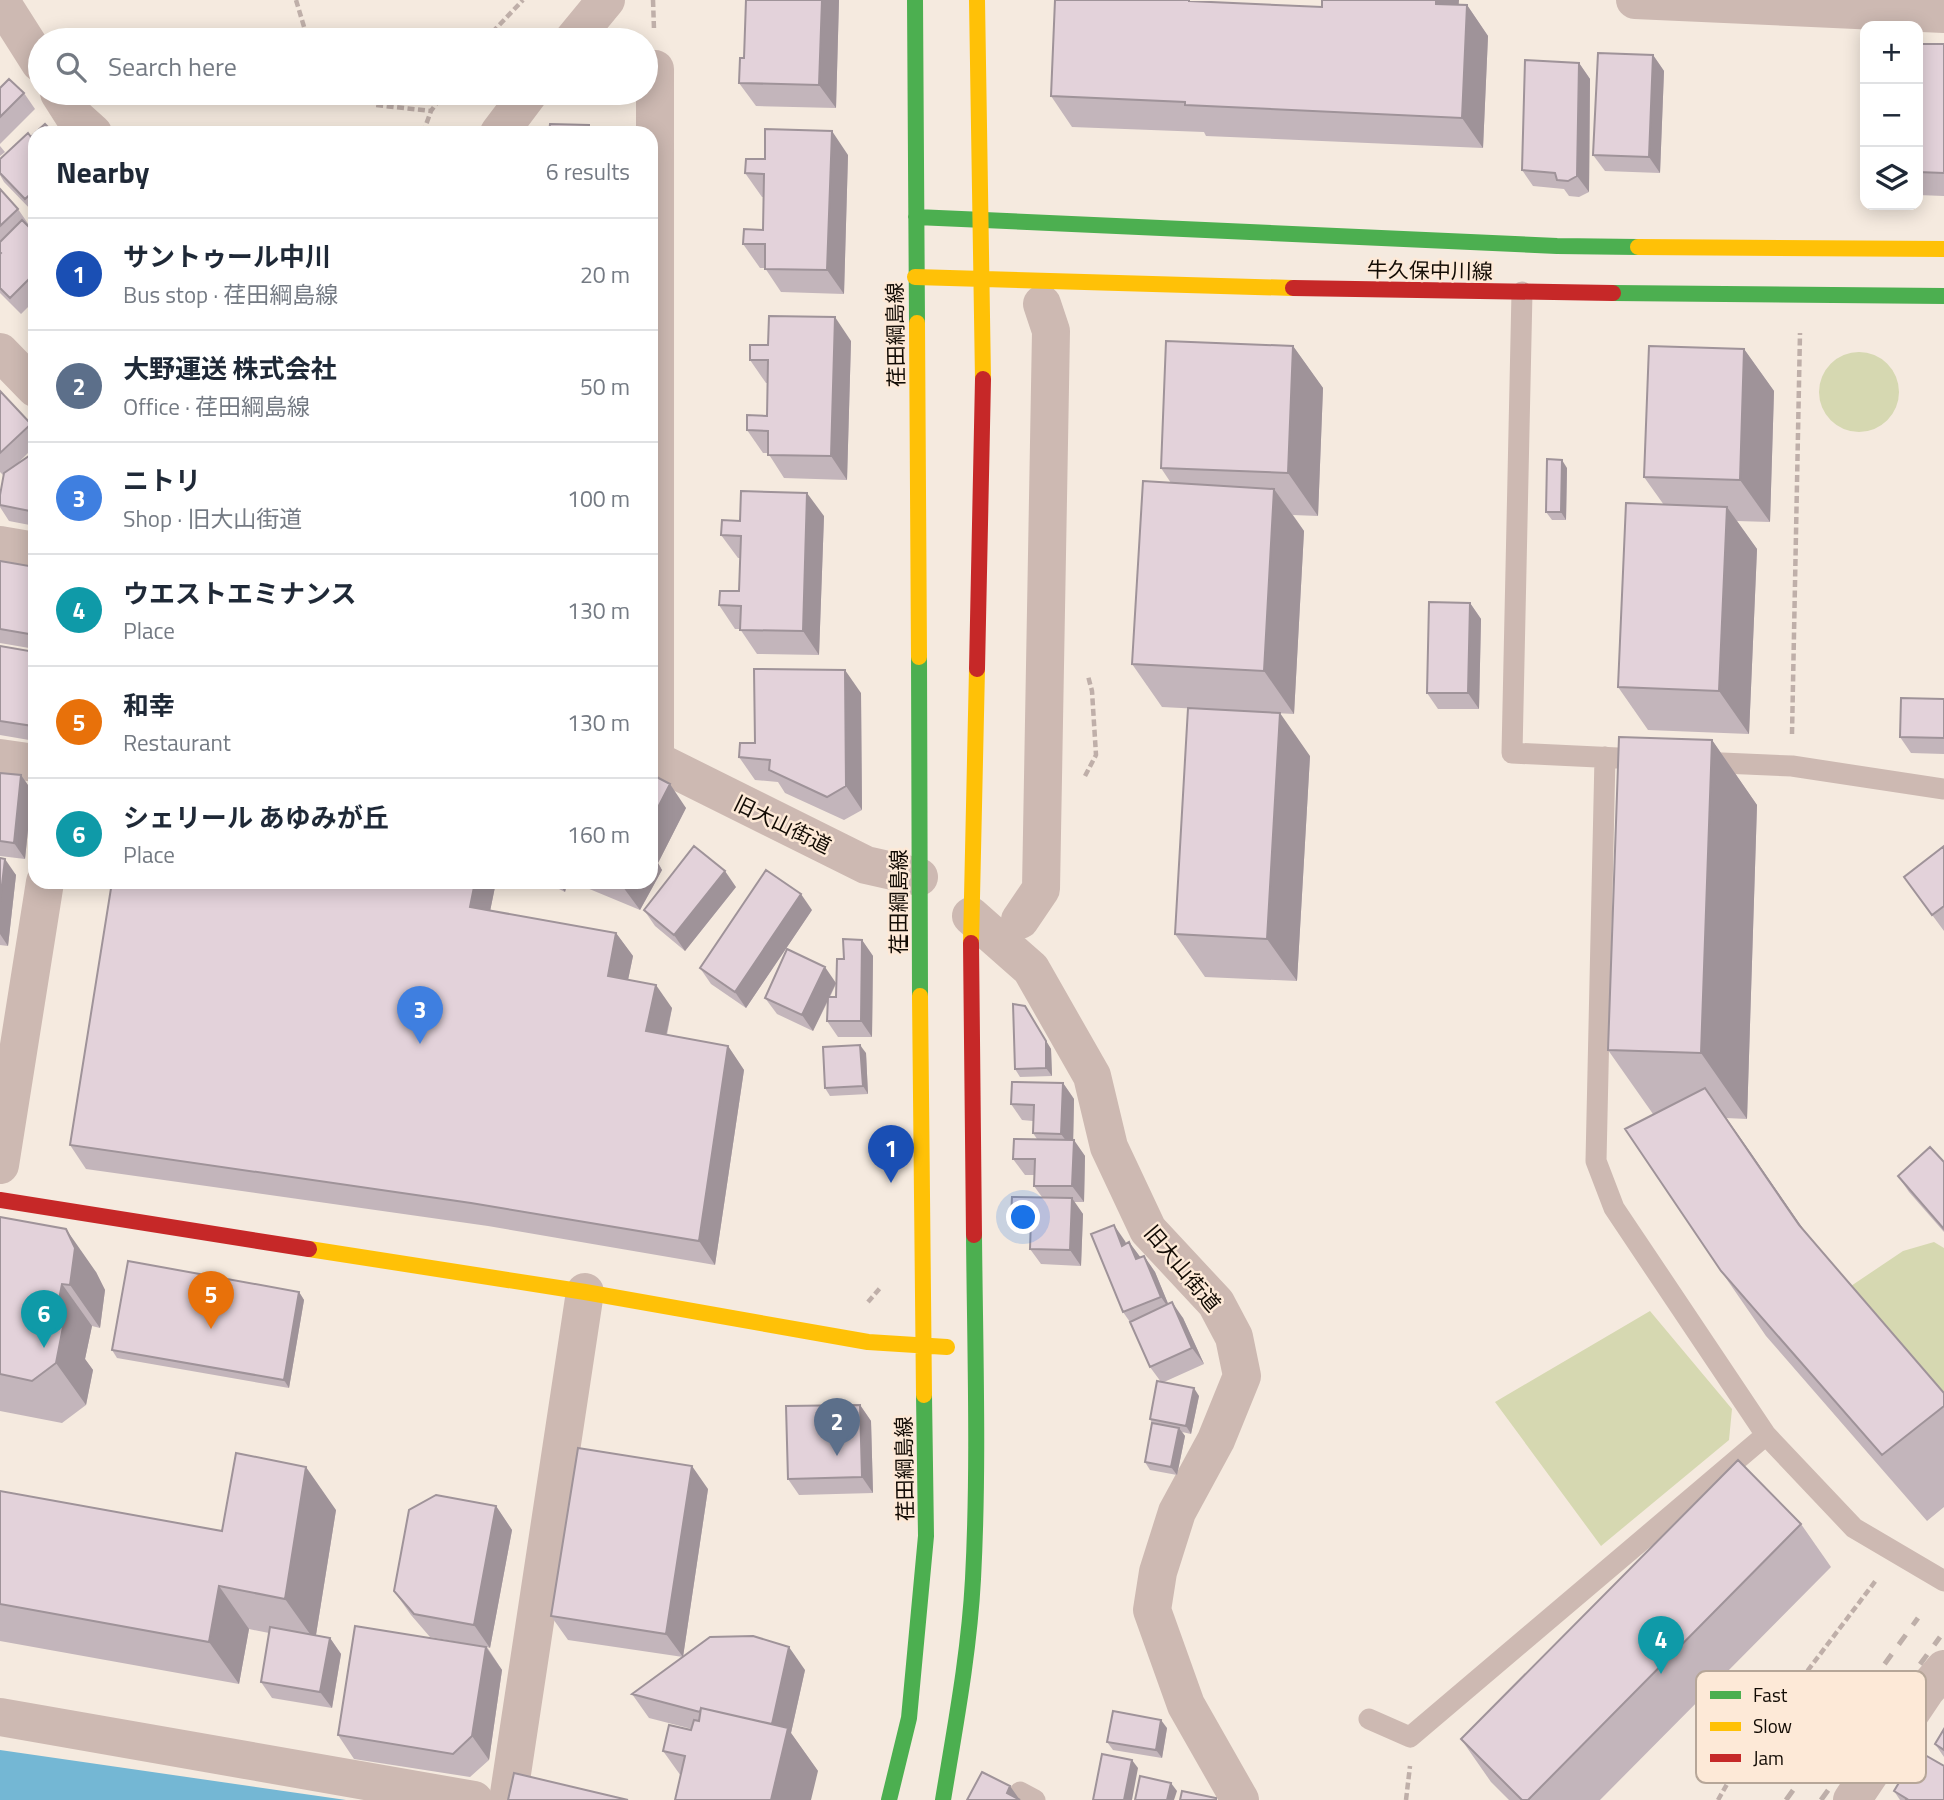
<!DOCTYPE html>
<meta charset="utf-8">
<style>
body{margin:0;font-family:"Titillium Web","Noto Sans JP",sans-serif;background:#f2f2f3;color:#1f2937}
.controls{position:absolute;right:21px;top:21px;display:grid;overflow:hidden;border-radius:14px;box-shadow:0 4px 18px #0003}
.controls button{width:63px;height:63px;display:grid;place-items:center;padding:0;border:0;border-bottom:2px solid #e0e1e3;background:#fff;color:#1f2937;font:35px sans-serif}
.you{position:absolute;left:1024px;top:1218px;width:24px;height:24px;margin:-18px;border:5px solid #fff;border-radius:50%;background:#1a73e8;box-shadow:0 0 0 10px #1a73e833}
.badge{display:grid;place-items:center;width:46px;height:46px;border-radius:50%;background:#615951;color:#fff;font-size:23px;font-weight:700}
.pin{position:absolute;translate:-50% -58px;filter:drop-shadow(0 2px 4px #0008)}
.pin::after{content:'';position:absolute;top:37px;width:24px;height:21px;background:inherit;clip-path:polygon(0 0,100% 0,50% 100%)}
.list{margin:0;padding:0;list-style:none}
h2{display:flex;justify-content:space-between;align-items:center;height:91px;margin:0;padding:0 28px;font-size:30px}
h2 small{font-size:23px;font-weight:400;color:#747a83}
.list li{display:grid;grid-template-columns:46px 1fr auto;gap:21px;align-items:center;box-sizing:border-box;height:112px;padding:0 28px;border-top:2px solid #e0e1e3}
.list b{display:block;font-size:26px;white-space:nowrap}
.list p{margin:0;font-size:23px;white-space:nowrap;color:#747a83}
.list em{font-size:23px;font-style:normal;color:#747a83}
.icon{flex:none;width:38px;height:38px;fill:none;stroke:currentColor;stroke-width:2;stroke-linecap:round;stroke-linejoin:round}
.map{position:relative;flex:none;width:1944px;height:1800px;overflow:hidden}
.search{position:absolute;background:#fff;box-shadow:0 4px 18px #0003;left:28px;top:28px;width:630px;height:77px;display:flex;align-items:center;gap:18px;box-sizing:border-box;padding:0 24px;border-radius:38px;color:#747a83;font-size:26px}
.panel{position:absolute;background:#fff;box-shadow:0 4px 18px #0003;left:28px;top:126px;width:630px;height:763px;border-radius:21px}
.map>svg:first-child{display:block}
.green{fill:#d6d8b1}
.water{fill:#74b7d4}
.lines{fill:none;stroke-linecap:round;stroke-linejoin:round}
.path{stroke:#bfafa9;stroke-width:4.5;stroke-dasharray:7 3.5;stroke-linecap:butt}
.lane{stroke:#cdb9b2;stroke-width:21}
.street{stroke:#cdb9b2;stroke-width:38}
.fast{stroke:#4caf50;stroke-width:16}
.slow{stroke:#ffc107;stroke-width:16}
.jam{stroke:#c62828;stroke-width:16}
.rail{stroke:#beafa9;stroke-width:5;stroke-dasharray:12 12;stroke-linecap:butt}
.wall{fill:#c3b5bb;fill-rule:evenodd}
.shaded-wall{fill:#9f9399}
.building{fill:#e3d2da;stroke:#9f9399;stroke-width:2}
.labels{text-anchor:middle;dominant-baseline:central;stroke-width:5;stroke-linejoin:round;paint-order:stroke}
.street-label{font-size:21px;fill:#120b04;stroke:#fde9d7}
.key{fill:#fde9d7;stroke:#b6a698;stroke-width:2}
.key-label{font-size:19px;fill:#120b04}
</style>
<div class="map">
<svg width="1944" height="1800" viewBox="0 0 1944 1800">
<rect width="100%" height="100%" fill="#f5eadf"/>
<path class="green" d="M1819 392a40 40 0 1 1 80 0a40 40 0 1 1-80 0Z
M1934 1242 1944 1248V1405L1845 1290 1903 1251Z
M1650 1311 1732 1409 1729 1440 1601 1546 1495 1402Z"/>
<path class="water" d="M0 1750 346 1800H0Z"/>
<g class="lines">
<path class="path" d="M296 0 308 40
M653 0 654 29
M485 40 523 0
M359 93 376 105 431 111
M423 133 431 111 444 93
M1792 734 1800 333
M1085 776 1096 755 1092 691 1088 676
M868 1302 881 1287
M1406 1800 1410 1766
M1718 1800 1743 1756 1877 1579"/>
<path class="lane" d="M1522 292 1512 753 1618 758
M1605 757 1596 1161 1614 1208 1766 1435 1854 1528 1944 1581
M1699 762 1792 766 1944 789
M1369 1719 1410 1737 1766 1435
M1020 1792 1035 1800"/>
<path class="street" d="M0 0 40 63
M1635 0 1944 14
M573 40 606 0
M59 93 73 115 93 133
M499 133 529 93
M0 352 35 388
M0 545 35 551
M0 758 35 763
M651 758 866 865 919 877
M655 760V69
M971 916 1031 969 1092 1076 1109 1147 1148 1230 1216 1303 1234 1337 1242 1376 1216 1440 1177 1512 1158 1572 1152 1610 1186 1705 1240 1800
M1020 920 1041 889 1051 331 1042 304
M0 1165 45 882
M0 1717 474 1800
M508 1800 585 1292
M1852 1800 1926 1690 1944 1669"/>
<path class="fast" d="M915 0 917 323
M916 217 1557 246 1638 247
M1613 293 1944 296
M919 657 920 996
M889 1800 909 1718 926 1536 924 1395
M943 1800C955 1727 969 1654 973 1579 979 1465 975 1350 974 1235"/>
<path class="slow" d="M977 0 983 379
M1638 247 1944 249
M915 277 1293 288
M917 323 919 657
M971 943 977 669
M920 996 924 1395
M309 1249 585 1292 868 1342 947 1347"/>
<path class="jam" d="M1293 288 1613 293
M977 669 983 379
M971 943 974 1235
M0 1200 309 1249"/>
<path class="rail" d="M1786 1800 1918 1618
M1821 1800 1940 1637"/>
</g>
<path class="wall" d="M746 0H839L836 108 756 106 739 83 744 58Z
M1195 1 1322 7 1467 5 1488 36 1483 148 1206 136 1204 132 1072 127 1051 96Z
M1918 44H1944V196L1918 195Z
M1653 55 1664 71 1660 173 1605 171 1593 155Z
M1579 63 1590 79 1589 192 1579 197 1569 196 1564 189 1533 186 1522 170Z
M0 88 24 93 35 109 0 144Z
M35 133V214L4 182 0 175V159Z
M0 146 5 152 0 156Z
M848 155 844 294 781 292 765 268H760L743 244 763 230 764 197H762L745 173 765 159Z
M0 189 18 209 29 225 28 226 35 233V300L21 314 0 293Z
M851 341 847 480 784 478 768 453H763L747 430 767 416 768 383H766L750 360 768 345Z
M1293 346 1323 388 1318 516 1293 515 1304 531 1294 714 1162 707 1132 664 1171 483 1161 468Z
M1744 349 1774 391 1770 522 1737 521 1757 549 1749 734 1648 730 1618 687 1664 505 1644 477Z
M0 391 31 424 35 430V446L14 467 35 458V526L9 521 0 507V495L4 476 0 472Z
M1567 468 1566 520H1552L1546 512Z
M824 516 819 655 757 654 740 629H735L719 605 739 591 740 558H738L721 535 740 521Z
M0 561 35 567V649L0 643Z
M1470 603 1481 619 1479 709H1438L1427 693Z
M0 646 35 652V741L0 735Z
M861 693 862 810 844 820 785 793 778 782 755 780 739 757 755 743Z
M1944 699V754L1911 753 1900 737Z
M1712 740 1757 805 1747 1119 1726 1118 1804 1230 1944 1393V1507L1927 1521 1766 1336 1721 1271 1653 1114 1608 1050Z
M1310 756 1297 981 1205 977 1175 934Z
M0 773 21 775 32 791 25 859 0 856Z
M651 774 686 808 658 863 662 870 640 910 587 888 567 884 565 892 545 882H651Z
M1944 846V931L1904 877Z
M0 858 16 875 8 946 0 945Z
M112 882H492L495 887 490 911 616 933 633 956 628 980 672 1008 667 1035 728 1046 744 1070 715 1265 488 1226 86 1169 70 1145Z
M736 887 685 951 655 926 644 910Z
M812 910 746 1008 711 984 700 968Z
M862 940 873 956 872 1037H838L827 1021 828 1001 813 1031 777 1014 765 998 836 983 844 959ZM836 984V997H830Z
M1030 1014 1051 1049 1052 1076 1020 1077 1015 1069Z
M866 1053 868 1094 830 1096 825 1088Z
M1063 1083 1074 1099 1073 1140 1085 1156 1084 1202H1074L1083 1214 1081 1266 1041 1264 1030 1249V1233H1023L1011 1217 1042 1197 1034 1186V1175H1025L1013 1159 1037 1139 1033 1133V1121L1022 1120 1011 1104Z
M1944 1162V1232L1909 1192 1898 1176Z
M0 1217 96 1272 105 1290 100 1328 92 1326 85 1359 93 1370 86 1405 62 1423 0 1411Z
M1125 1241 1126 1244 1129 1242 1140 1257 1144 1256 1155 1272 1168 1304 1183 1318 1204 1364 1164 1382 1199 1396 1191 1434 1182 1432 1185 1436 1177 1475 1150 1470 1145 1462 1152 1423 1150 1419 1161 1382 1150 1367 1130 1322 1123 1312Z
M299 1292 304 1300 289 1388 117 1358 112 1350Z
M860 1405 871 1421 873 1493 799 1495 788 1479Z
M708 1489 683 1657 568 1640 551 1616Z
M0 1491 222 1531 336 1510 316 1635 330 1638 341 1654 332 1708 272 1698 261 1682 269 1633 249 1629 239 1684 0 1641Z
M496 1506 512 1530 490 1648 487 1647 502 1670 489 1760 470 1777 354 1759 338 1735 463 1643 430 1637 411 1615 394 1591Z
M1801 1524 1831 1567 1600 1800H1509L1491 1782 1461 1739Z
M805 1670 791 1733 818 1771 681 1776 663 1751 691 1730 692 1729 649 1718 632 1694Z
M1167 1728 1162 1758 1113 1750 1107 1742Z
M1944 1729V1757L1935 1744Z
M1894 1791 1944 1800H1900Z"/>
<path class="shaded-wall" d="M822 0H839L836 108 819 85Z
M1436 0H1459L1457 34 1436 4Z
M1467 5 1488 36 1483 148 1462 118Z
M1653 55 1664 71 1660 173 1649 157Z
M1579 63 1590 79 1589 192 1577 176Z
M589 125 595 133H589Z
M832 131 848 155 844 294 827 270Z
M835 317 851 341 847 480 831 456Z
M1293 346 1323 388 1318 516 1288 473Z
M1744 349 1774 391 1770 522 1740 480Z
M1562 460 1567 468 1566 520 1561 512Z
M1274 489 1304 531 1294 714 1264 671Z
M807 493 824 516 819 655 803 631Z
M1727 507 1757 549 1749 734 1719 691Z
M1470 603 1481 619 1479 709 1468 693Z
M845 670 861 693 862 810 846 786Z
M1280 713 1310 756 1297 981 1267 939Z
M1712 740 1757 805 1747 1119 1701 1053Z
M21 775 32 791 25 859 14 843Z
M670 784 686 808 658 863 662 870 640 910 623 887 626 882H651V821Z
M5 859 16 875 8 946 0 934V902Z
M725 871 736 887 685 951 674 935Z
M475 882H492L495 887 486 931 470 907Z
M557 882H565L567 884 565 892Z
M801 894 812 910 746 1008 735 992Z
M616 933 633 956 624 999 608 976Z
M862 940 873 956 872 1037 861 1021Z
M825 967 836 983 813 1031 802 1015Z
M656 985 672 1008 662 1054 646 1031Z
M1025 1006 1051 1049 1052 1076 1046 1068Z
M860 1045 866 1053 868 1094 863 1086Z
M728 1046 744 1070 715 1265 699 1241Z
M1063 1083 1074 1099 1073 1150 1061 1134Z
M1705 1088 1751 1153 1845 1290 1799 1225Z
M1074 1140 1085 1156 1084 1202 1072 1186Z
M1072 1198 1083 1214 1081 1266 1070 1250Z
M1114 1225 1125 1241 1133 1262 1122 1246Z
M66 1229 96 1272 105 1290 100 1328 70 1285Z
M1129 1242 1141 1258 1136 1259Z
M1144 1256 1155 1272 1172 1313 1161 1297Z
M62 1284 92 1326 85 1359 93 1370 86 1405 56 1363 54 1325Z
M299 1292 304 1300 289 1388 284 1380Z
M1172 1302 1183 1318 1204 1364 1192 1348Z
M1194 1388 1199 1396 1191 1434 1186 1426Z
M860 1405 871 1421 873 1493 862 1477Z
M1179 1428 1185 1436 1177 1475 1171 1467Z
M692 1466 708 1489 683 1657 666 1634Z
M306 1467 336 1510 315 1641 285 1599Z
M496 1506 512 1530 490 1648 474 1625Z
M219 1586 249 1629 239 1684 209 1642Z
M330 1638 341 1654 332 1708 320 1692Z
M486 1647 502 1670 489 1760 472 1736Z
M789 1647 805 1670 791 1733 818 1771 811 1800H771V1730Z
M1161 1720 1167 1728 1162 1758 1156 1750Z
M1132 1760 1138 1768 1132 1800H1124Z
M1171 1783 1177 1791 1174 1800H1167Z
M1010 1786 1020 1800 1007 1793Z"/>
<path class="building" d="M746 0H822L819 85 739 83 740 58H744Z
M1055 0H1189V1L1322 7V0H1436V4L1467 5 1462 118 1185 105V102L1051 96Z
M1918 44H1944V173L1918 172Z
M1598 53 1653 55 1649 157 1593 155Z
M1525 60 1579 63 1577 176 1568 181 1557 180 1555 173 1522 170Z
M9 79 24 93 0 117V88Z
M45 124 54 133H35Z
M550 124 589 125V133H549Z
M765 129 832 131 827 270 765 269V244H743L744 229 763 230 764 174 745 173 746 159H765Z
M28 133 31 137 35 133V190L25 199 0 173V159Z
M0 189 18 209 0 226Z
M22 220 35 233V273L10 298 0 288V254L1 253 0 252V242Z
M35 310V320L30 315Z
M769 316 835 317 831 456 768 455V431L747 430V415L767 416 768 360H750V345H768Z
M1166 341 1293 346 1288 473 1161 468Z
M1649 346 1744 349 1740 480 1644 477Z
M0 391 31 424 0 453Z
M32 454 35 459V512L0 505V495L4 473Z
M1547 459 1562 460 1561 512H1546Z
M1143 481 1274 489 1264 671 1132 664Z
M741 491 807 493 803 631 740 630 741 606 719 605 720 591H739L741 536 721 535 722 520 740 521Z
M1626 503 1727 507 1719 691 1618 687Z
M0 561 35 567V635L0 629Z
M1429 602 1470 603 1468 693H1427Z
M0 646 35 652V713L33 726 0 721Z
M754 669 845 670 846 786 827 797 769 770 770 760 739 757 740 743H755Z
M1901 698 1944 699V738L1900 737Z
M1188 708 1280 713 1267 939 1175 934Z
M1619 737 1712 740 1701 1053 1608 1050Z
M0 773 21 775 14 843 0 841Z
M651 774 670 784 651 821Z
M694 846 725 871 674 935 644 910Z
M1944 846V906L1932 915 1904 877Z
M0 858 5 859 0 902Z
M766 870 801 894 735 992 700 968Z
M112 882H475L470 907 616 933 608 976 656 985 646 1031 728 1046 699 1241 471 1203 70 1145Z
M612 882H626L623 887Z
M843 939 862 940 861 1021H827L828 997H836L837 959H844Z
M787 949 825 967 802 1015 765 998Z
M1013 1004 1025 1006 1046 1041V1068L1015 1069Z
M860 1045 863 1086 825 1088 823 1047Z
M1012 1082 1063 1083 1061 1134 1033 1133 1034 1105 1011 1104Z
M1705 1088 1799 1225 1944 1393V1406L1882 1455 1721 1271 1625 1129Z
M1014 1139 1074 1140 1072 1186H1034L1035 1159H1013Z
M1930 1147 1944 1162V1229L1898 1176Z
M1012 1197 1072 1198 1070 1250 1030 1249 1031 1218 1011 1217Z
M0 1217 66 1229 75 1248 70 1285 62 1284 54 1325 63 1327 56 1363 32 1381 0 1374Z
M1114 1225 1122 1246 1129 1242 1136 1259 1144 1256 1161 1297 1123 1312 1091 1234Z
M128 1261 299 1292 284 1380 112 1350Z
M1172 1302 1192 1348 1150 1367 1130 1322Z
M1157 1381 1194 1388 1186 1426 1150 1419Z
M860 1405 862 1477 788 1479 786 1406Z
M1152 1423 1179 1428 1171 1467 1145 1462Z
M578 1448 692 1466 666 1634 551 1616Z
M236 1453 306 1467 285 1599 219 1586 209 1642 0 1604V1491L222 1531Z
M1738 1460 1801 1524 1528 1800H1522L1461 1739Z
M436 1495 496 1506 474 1625 414 1614 394 1591 409 1510Z
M355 1626 486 1647 472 1736 453 1754 338 1735Z
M270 1627 330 1638 320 1692 261 1682Z
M753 1636 789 1647 772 1724 701 1708 700 1712 632 1694 710 1637Z
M701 1708 788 1728 771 1800H675L685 1756 663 1751 669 1725 691 1730 694 1720 699 1721Z
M1113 1711 1161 1720 1156 1750 1107 1742Z
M1944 1729V1750L1935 1744Z
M1918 1751 1944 1766V1800H1906L1907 1799 1894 1791Z
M1102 1754 1132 1760 1124 1800H1093Z
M982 1772 1010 1786 1007 1793 1020 1800H967Z
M514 1773 628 1800H508Z
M1140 1776 1171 1783 1167 1800H1135Z
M1182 1791 1216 1798V1800H1180Z"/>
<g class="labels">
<g class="street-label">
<text transform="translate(1430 270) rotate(1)">牛久保中川線</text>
<text transform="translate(895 335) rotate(-91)">荏田綱島線</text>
<text transform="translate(783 824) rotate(26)">旧大山街道</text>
<text transform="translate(898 902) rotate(-90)">荏田綱島線</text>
<text transform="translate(1183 1268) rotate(50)">旧大山街道</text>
<text transform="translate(904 1469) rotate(-91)">荏田綱島線</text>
</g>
</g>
<rect x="1696" y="1671" width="230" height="112" rx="10" class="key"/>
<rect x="1710" y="1691" width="31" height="8" fill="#4caf50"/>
<rect x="1710" y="1722" width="31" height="9" fill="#ffc107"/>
<rect x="1710" y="1754" width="31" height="8" fill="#c62828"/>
<g class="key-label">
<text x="1753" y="1702">Fast</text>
<text x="1753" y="1733">Slow</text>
<text x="1753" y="1765">Jam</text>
</g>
</svg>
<div class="controls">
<button>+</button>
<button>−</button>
<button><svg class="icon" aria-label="layers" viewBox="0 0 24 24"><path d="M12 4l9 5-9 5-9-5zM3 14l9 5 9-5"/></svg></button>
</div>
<div class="you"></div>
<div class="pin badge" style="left:891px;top:1183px;background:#1a4fb4">1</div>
<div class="pin badge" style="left:837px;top:1456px;background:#5c6f8a">2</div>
<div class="pin badge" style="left:420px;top:1044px;background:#3f7fe0">3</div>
<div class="pin badge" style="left:1661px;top:1674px;background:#0f9aa8">4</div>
<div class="pin badge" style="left:211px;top:1329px;background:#e8710a">5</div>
<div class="pin badge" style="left:44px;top:1348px;background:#0f9aa8">6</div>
<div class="search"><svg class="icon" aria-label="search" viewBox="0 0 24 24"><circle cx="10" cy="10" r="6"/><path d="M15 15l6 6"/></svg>Search here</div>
<section class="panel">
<h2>Nearby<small>6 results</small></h2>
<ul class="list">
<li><span class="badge" style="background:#1a4fb4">1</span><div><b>サントゥール中川</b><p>Bus stop · 荏田綱島線</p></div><em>20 m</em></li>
<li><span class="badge" style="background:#5c6f8a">2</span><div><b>大野運送 株式会社</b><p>Office · 荏田綱島線</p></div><em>50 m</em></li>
<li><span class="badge" style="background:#3f7fe0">3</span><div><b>ニトリ</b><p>Shop · 旧大山街道</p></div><em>100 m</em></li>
<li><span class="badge" style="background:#0f9aa8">4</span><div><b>ウエストエミナンス</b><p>Place</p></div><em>130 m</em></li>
<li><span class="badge" style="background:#e8710a">5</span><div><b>和幸</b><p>Restaurant</p></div><em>130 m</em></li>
<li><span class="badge" style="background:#0f9aa8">6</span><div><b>シェリール あゆみが丘</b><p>Place</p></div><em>160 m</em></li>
</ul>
</section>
</div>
